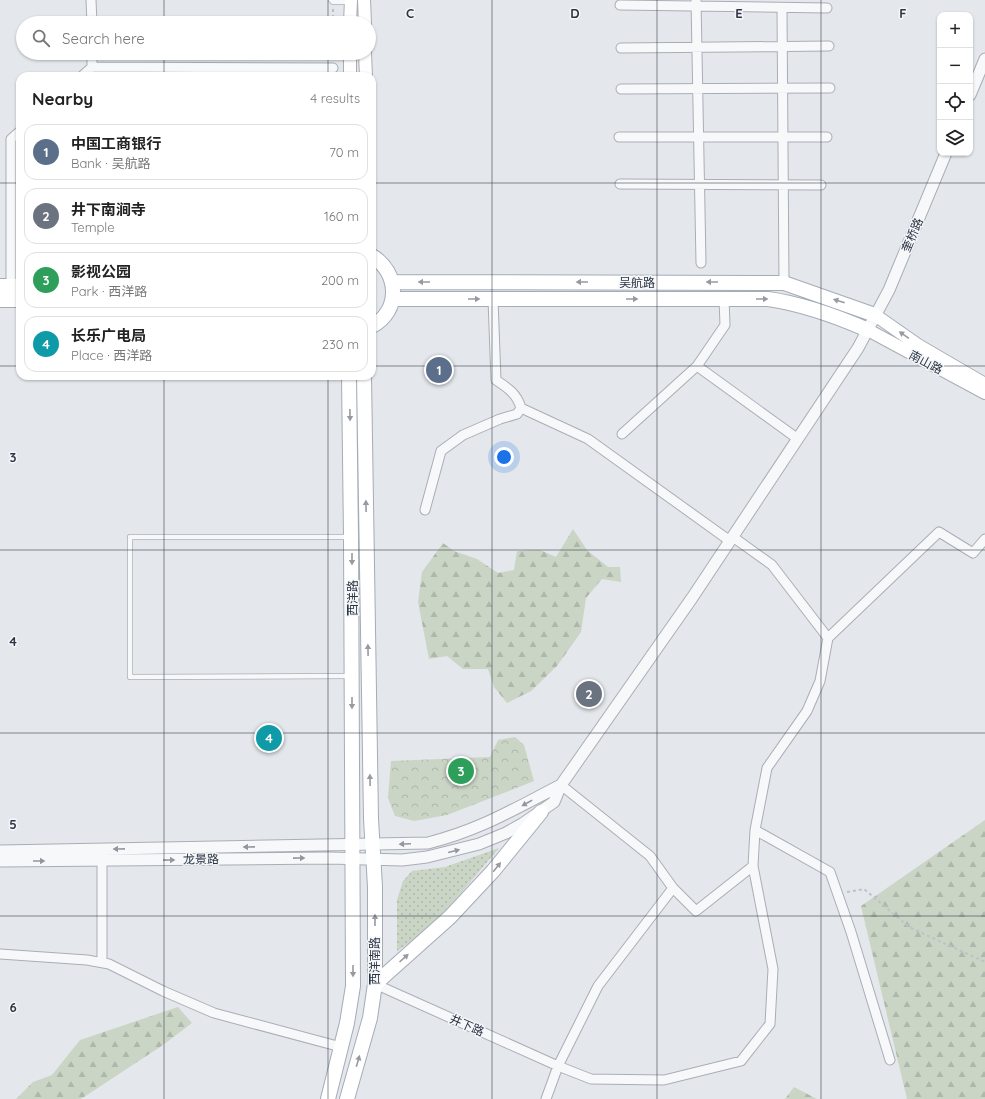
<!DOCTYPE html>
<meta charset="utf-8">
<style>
body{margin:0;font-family:Quicksand,"Noto Sans SC",sans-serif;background:#f6f6f6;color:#222}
.controls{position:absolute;right:12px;top:12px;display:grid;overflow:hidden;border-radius:8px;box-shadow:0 1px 3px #0004}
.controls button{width:36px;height:36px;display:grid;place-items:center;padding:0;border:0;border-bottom:1px solid #e0e0e0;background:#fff;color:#222;font:20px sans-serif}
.you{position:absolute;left:504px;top:457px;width:14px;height:14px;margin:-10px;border:3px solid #fff;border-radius:50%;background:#1a73e8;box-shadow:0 0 0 6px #1a73e833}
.badge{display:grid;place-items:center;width:26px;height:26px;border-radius:50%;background:#d93025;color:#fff;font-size:13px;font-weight:700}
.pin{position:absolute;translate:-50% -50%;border:2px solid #fff;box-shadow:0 1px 4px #0006}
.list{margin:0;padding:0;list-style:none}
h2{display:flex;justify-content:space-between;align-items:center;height:52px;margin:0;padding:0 16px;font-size:17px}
h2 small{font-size:13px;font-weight:400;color:#767676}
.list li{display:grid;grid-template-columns:26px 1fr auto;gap:12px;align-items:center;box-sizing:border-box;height:56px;margin:0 8px 8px;padding:0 8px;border:1px solid #e0e0e0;border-radius:12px}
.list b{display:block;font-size:15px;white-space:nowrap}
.list p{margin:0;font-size:13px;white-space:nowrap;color:#767676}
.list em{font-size:13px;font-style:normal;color:#767676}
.icon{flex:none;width:22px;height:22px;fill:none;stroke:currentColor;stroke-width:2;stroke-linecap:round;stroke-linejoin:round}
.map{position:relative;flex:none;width:985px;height:1099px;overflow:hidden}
.search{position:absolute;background:#fff;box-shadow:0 1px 3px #0004;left:16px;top:16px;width:360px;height:44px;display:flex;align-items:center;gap:10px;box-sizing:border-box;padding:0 14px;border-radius:22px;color:#767676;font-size:15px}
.panel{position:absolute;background:#fff;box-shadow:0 1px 3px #0004;left:16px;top:72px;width:360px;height:308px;border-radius:12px}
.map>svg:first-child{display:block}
.grass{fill:url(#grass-dots)}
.forest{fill:url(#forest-firs)}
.park{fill:url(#park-crowns)}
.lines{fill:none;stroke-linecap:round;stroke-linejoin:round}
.service-casing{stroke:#a9aeb6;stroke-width:6}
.minor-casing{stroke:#a9aeb6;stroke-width:11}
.tertiary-casing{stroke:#a9aeb6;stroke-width:13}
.secondary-casing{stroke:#a9aeb6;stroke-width:14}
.primary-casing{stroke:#a4acb7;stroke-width:16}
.path{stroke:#bec2c7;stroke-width:2;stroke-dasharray:3 3;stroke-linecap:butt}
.service{stroke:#f7f8fa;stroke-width:4.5}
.minor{stroke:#f7f8fa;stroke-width:9}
.tertiary{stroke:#f7f8fa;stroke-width:11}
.secondary{stroke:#fff;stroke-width:12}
.primary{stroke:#fff;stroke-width:14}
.oneway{fill:#969aa2}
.oneway2{fill:#92979f}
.grid{fill:none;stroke:#2c3644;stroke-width:1;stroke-opacity:0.55}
.labels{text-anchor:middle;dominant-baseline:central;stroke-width:3;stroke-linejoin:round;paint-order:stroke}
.street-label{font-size:12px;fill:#2c3644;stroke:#f4f6f9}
.grid-label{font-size:13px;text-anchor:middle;font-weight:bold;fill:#2c3644;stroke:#f4f6f9;stroke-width:3;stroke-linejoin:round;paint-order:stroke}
</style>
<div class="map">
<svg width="985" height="1099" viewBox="0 0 985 1099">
<defs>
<pattern id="grass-dots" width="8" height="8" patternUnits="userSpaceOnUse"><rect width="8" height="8" fill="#cad5c5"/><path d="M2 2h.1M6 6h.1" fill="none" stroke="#aeb7aa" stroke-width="1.8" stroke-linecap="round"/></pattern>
<pattern id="forest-firs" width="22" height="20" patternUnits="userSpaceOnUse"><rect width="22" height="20" fill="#cad5c5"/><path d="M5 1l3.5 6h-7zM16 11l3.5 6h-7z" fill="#aeb7aa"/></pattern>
<pattern id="park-crowns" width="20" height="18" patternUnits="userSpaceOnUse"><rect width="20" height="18" fill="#cad5c5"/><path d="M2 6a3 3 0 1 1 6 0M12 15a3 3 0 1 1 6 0" fill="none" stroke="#aeb7aa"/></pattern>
</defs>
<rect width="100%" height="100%" fill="#e4e7eb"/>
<path class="grass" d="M499 848C469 883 436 927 397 951V900L403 881 412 871 445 867Z"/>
<path class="forest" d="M573 529 587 550 608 567H620L621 582 602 579 586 598 581 632 557 666 531 691 507 703 494 687 488 669H463L447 656 429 659 418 602 422 572 443 543 454 551 477 559 498 573 514 570 517 551 540 550 556 557Z
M985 820V1099H907L861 906Z
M178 1007 192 1023 163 1045 81 1099H16L33 1082 52 1075 80 1040Z
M794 1087 817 1099H785Z"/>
<path class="park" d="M515 737 524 745 534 781 447 815 414 821 395 816 388 798 391 761 490 757 498 740Z"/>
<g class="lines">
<g class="service-casing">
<path id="service" d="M331 0 333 2H351
M350 537H130V677L350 676"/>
</g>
<g class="minor-casing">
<path id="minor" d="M91 0 92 23
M696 0 701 263
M620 5 827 8
M782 8 784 283
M621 48 829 46
M92 53V67
M82 76 92 67 333 68
M621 89 830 88
M619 137H827
M620 184 821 185
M11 286V139L20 131
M697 366 798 439
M521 408 588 439 730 541
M622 434 697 366 725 325 724 299
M425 510 441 451 463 435 500 419 517 414 521 408C517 394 508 388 496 380L493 299
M733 537 772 565 828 638 939 532 973 553 985 539
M561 785 650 856 673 888
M755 830 830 872 851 932 890 1060
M0 954 87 960 109 964 163 991 214 1013 341 1047
M102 962V860
M375 984 558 1066 591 1079 664 1080 741 1061 770 1024 773 969 753 866
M546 1099 558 1066 598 986 673 888 696 911 753 866 755 830 767 768 807 711 820 681 828 638"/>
</g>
<g class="tertiary-casing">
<path id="tertiary" d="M970 95 985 59
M0 851 428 843C480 830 514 809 561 785
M0 861 329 858 402 860 427 857 479 844 506 833 522 824 554 802 561 785 692 598 858 348 889 290 946 153"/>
</g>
<g class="secondary-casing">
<path id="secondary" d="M364 0 365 23
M350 23 351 0
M365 53 366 76
M350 76V53
M875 315 918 345 985 384
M868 330 985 393"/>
</g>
<g class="primary-casing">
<path id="primary" d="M372 256C399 272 401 311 372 326
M393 282 784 283 875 315
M0 286H20
M393 299H768C803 304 836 316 868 330
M0 300H20
M375 984 450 917 493 871 541 812
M328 1099 347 1023 353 986 351 537 349 376
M347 1099 370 1018 375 984V887L371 819 364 376"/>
</g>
<path class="path" d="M333 9V23
M333 53V60
M847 892 864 889 909 927 985 962"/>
<use href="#service" class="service"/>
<use href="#minor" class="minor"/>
<use href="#tertiary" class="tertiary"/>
<use href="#secondary" class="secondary"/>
<use href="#primary" class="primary"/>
</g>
<defs><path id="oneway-solid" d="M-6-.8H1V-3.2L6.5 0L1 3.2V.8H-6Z"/></defs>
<g class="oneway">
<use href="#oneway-solid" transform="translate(424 282) rotate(-180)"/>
<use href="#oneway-solid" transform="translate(582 282) rotate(180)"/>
<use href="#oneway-solid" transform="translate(712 282) rotate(180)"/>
<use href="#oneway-solid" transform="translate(474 299)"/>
<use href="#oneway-solid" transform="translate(632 299)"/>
<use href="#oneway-solid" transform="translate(762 299)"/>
<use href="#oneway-solid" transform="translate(839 301) rotate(-162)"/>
<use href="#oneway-solid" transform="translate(904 335) rotate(-145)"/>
<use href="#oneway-solid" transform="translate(350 415) rotate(89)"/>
<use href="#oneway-solid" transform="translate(366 506) rotate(-91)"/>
<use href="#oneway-solid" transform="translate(352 559) rotate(90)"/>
<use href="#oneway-solid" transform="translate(368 650) rotate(-91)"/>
<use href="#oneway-solid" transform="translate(352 703) rotate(90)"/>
<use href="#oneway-solid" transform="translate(370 780) rotate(-91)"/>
<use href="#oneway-solid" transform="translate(497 867) rotate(-51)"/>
<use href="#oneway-solid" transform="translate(375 920) rotate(-90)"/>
<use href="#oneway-solid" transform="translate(404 958) rotate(-42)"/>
<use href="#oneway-solid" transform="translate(353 971) rotate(90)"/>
<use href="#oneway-solid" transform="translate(358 1061) rotate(-74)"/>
</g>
<g class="oneway2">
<use href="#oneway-solid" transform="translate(527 803) rotate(151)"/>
<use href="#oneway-solid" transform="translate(405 844) rotate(177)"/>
<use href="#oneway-solid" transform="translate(249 847) rotate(179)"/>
<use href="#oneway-solid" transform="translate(119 849) rotate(179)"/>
<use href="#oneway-solid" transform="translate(454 851) rotate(-14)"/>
<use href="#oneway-solid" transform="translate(299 858) rotate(-1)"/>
<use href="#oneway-solid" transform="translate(169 860) rotate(-1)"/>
<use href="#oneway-solid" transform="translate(39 861)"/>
</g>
<path class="grid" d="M164 0V23M328 0V23M492 0V1099M657 0V1099M821 0V1099M164 53V76M328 53V76M0 183H20M372 183H985M0 366H20M372 366H985M164 376V1099M328 376V1099M0 550H985M0 733H985M0 916H985"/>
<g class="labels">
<g class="street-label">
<text transform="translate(912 235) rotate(-67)">奎桥路</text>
<text x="637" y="282">吴航路</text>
<text transform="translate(926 362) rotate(28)">南山路</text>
<text transform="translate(352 598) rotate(-90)">西洋路</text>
<text transform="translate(201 859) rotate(-1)">龙景路</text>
<text transform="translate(374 961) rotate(-90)">西洋南路</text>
<text transform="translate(467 1025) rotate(24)">井下路</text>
</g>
</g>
<g class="grid-label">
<text x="410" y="18">C</text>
<text x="575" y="18">D</text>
<text x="739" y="18">E</text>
<text x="903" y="18">F</text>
<text x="13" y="462">3</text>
<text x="13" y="646">4</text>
<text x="13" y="829">5</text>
<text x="13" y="1012">6</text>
</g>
</svg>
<div class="controls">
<button>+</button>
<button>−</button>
<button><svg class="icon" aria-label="locate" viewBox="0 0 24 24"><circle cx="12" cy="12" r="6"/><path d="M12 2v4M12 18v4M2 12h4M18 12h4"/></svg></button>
<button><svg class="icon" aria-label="layers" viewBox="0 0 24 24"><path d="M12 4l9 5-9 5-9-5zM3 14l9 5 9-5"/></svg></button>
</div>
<div class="you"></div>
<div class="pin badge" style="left:439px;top:370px;background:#5c6f8a">1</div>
<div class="pin badge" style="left:589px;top:694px;background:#6b7280">2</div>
<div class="pin badge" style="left:461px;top:771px;background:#2e9e5b">3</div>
<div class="pin badge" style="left:269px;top:738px;background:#0f9aa8">4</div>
<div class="search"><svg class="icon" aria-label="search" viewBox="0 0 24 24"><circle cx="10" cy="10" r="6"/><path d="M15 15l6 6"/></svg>Search here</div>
<section class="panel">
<h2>Nearby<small>4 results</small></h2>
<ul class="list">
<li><span class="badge" style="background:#5c6f8a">1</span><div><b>中国工商银行</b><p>Bank · 吴航路</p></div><em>70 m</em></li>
<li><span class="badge" style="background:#6b7280">2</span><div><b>井下南涧寺</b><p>Temple</p></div><em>160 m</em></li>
<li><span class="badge" style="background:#2e9e5b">3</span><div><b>影视公园</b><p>Park · 西洋路</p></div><em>200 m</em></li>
<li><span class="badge" style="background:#0f9aa8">4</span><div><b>长乐广电局</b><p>Place · 西洋路</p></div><em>230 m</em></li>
</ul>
</section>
</div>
